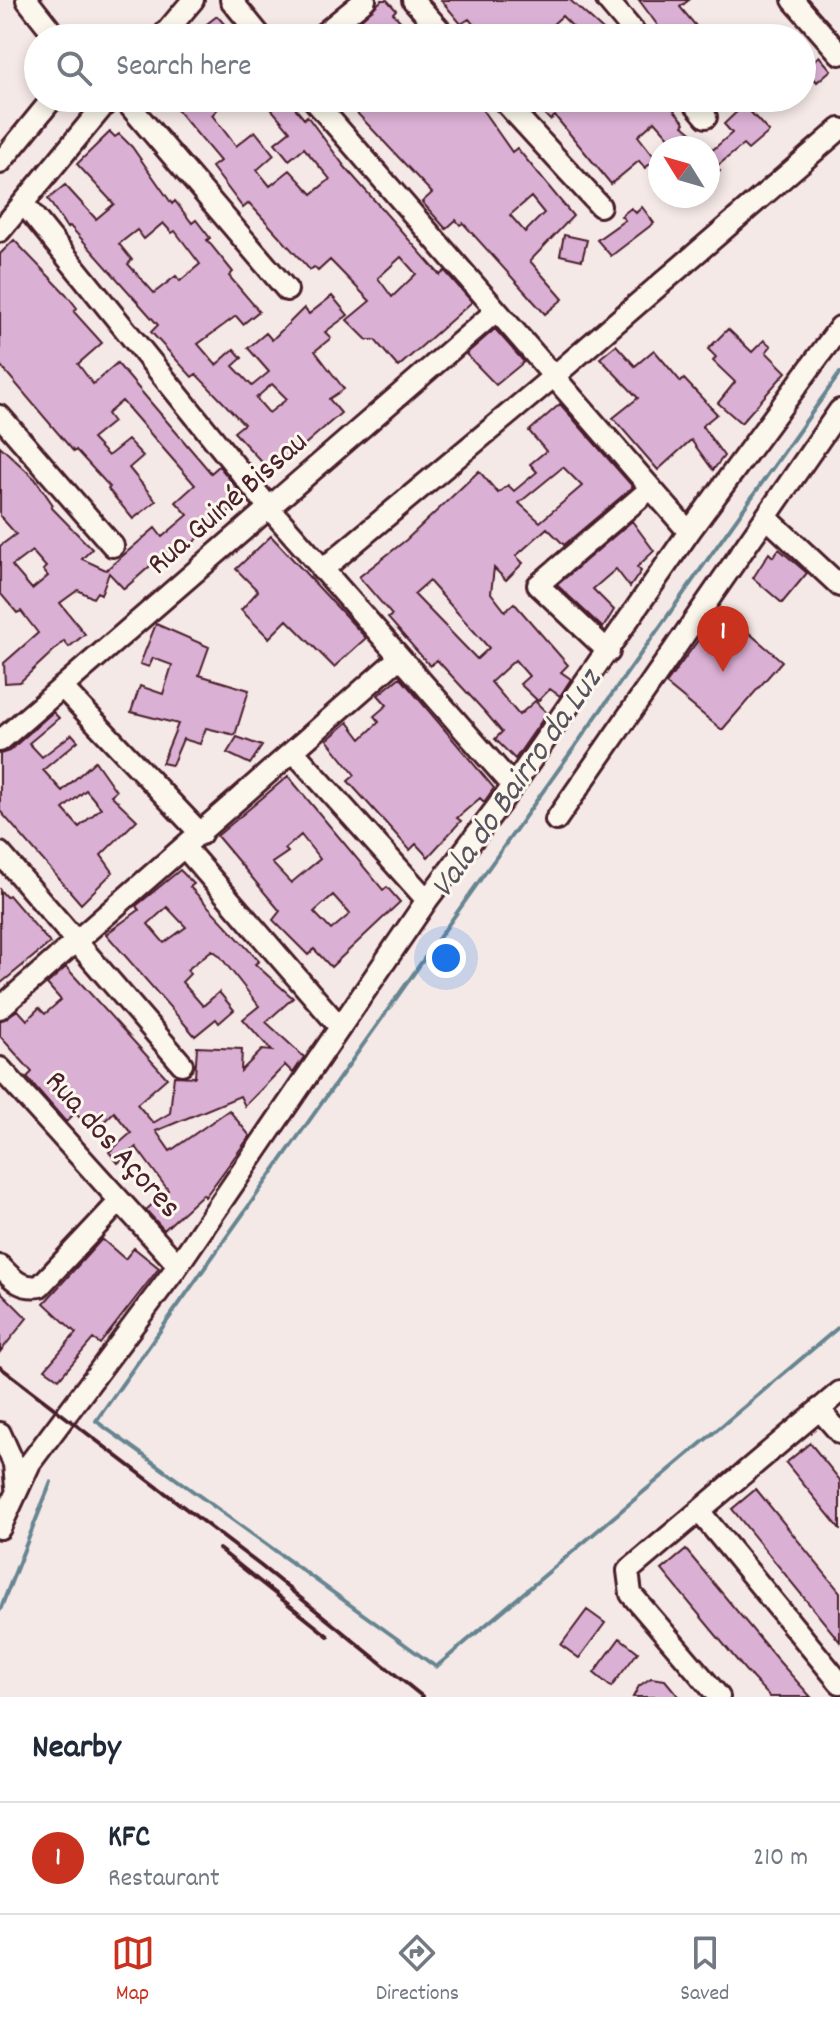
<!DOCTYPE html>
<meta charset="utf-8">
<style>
body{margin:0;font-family:Dekko,sans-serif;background:#f2f2f3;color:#1f2937}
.compass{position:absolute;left:648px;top:136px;width:72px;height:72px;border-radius:50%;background:#fff;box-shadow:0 4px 12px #0003;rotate:307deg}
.you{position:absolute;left:446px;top:958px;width:28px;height:28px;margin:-20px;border:6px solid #fff;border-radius:50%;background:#1a73e8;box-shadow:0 0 0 12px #1a73e833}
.badge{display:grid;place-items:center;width:52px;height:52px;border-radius:50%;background:#c8321e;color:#fff;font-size:26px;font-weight:700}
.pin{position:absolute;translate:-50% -66px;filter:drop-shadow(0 2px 4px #0008)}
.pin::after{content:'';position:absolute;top:42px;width:28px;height:24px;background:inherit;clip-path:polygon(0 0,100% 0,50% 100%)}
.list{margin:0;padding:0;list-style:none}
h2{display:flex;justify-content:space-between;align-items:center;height:104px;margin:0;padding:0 32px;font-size:34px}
h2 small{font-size:26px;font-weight:400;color:#747a83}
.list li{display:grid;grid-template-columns:52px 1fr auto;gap:24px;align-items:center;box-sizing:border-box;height:112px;padding:0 32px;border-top:2px solid #e0e1e3}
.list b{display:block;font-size:30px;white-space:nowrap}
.list p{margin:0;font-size:26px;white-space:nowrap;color:#747a83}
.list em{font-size:26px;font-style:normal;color:#747a83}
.icon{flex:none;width:44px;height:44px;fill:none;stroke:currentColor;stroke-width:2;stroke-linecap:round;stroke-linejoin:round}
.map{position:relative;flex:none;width:840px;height:1697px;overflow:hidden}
.search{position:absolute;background:#fff;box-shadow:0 4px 12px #0003;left:24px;right:24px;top:24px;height:88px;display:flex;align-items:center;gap:20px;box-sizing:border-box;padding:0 28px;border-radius:44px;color:#747a83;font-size:30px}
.sheet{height:216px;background:#fff}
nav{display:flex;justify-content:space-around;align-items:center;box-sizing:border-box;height:112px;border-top:2px solid #e0e1e3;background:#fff;font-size:22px;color:#747a83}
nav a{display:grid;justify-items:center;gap:4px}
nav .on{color:#c8321e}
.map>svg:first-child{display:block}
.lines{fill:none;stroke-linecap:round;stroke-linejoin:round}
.stream{stroke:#668591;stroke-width:4}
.building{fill:#dbb0d5;stroke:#4a1f2b;stroke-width:2;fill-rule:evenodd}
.minor-casing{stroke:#4a1f2b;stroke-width:26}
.minor{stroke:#fbf7ec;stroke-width:20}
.rail{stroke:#4a1f2b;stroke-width:4}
.labels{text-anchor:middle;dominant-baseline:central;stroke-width:6;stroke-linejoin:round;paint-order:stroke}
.street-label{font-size:32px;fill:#4a1f2b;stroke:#fbf7ec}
.water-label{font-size:34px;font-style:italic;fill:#58525e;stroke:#fbf7ec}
</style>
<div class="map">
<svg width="840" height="1697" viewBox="0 0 840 1697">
<rect width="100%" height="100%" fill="#f5e9e7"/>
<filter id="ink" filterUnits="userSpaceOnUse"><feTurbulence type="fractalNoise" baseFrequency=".0125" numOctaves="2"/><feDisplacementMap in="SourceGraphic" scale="16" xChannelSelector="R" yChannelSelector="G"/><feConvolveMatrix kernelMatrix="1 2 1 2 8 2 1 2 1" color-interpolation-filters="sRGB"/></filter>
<g filter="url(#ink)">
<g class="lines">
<path class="stream" d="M840 373 96 1421 436 1667 840 1326
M0 1610 51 1482"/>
</g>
<path class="building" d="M382 0H387L396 10 393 13 411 33 406 38H380L375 33 369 38H341Z
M441 0H570L612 38H584L562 16 538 38H485L469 19 461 24Z
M639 0H689L680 7 706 38H667Z
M217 16 237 38H206L199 30Z
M819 56 831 70 817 82 805 68Z
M167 98H228L212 115 236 146 255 131 274 155 257 170 270 186 290 170 312 194 330 179 304 148 289 160 275 143 290 131 262 98H287L304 119 307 116 345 167 440 275 445 271 472 302 398 367 375 340H367L347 320 370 301 330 260 318 271 314 267 310 270 249 203 243 208 212 167 220 161ZM401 257 416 274 392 297 378 278Z
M343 98H474L512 152 517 148 573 216 530 261 563 299 545 314 463 223 460 225 456 220 446 229 422 202 432 193ZM531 197 544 213 525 232 510 215Z
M529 98H664L685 123 683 125 710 148H679L655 121 638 136 656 159 645 168 639 161 611 184 555 116 550 120Z
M744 105 769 132 748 150 743 145 716 167 720 171 708 182V154L732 133 724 124Z
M110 132 115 137 119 134 132 147 172 204 175 201 192 223 196 220 210 238 207 240 233 272 229 276 259 311 243 324 236 316 198 344 216 365 234 349 242 358 233 366 252 386 269 372 248 348 266 333 272 340 304 308 309 314 332 296 348 315 325 332 331 338 315 351 344 389 329 399 341 413 272 473 234 432 244 424 196 374 192 377 151 332 158 325 70 226 67 228 48 199 65 185 96 219 114 204 77 164ZM163 223 172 233 175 231 200 264 180 281 176 276 154 293 128 264 132 260 119 244 137 230 144 239ZM272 384 287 399 269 413 256 398Z
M642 207 654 223 611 256 597 240 625 220 621 216 631 208 636 213Z
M564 235 587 240 582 260 560 255Z
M14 240 66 294 77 308 74 312 102 343 78 364 93 384 117 363 211 473 219 466 245 498 189 546 182 538 124 589 109 573 101 594 97 592 93 598 78 590 60 603 85 634 69 647 64 641 20 682 5 683 4 663 38 633 21 611 17 613 0 593V546L16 534 0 516V446L35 479 53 505 51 507 92 549 82 559 106 570 155 528 162 537 188 515 176 502 195 485 122 401 107 414 113 422 92 439 108 456 128 440 143 456 129 468 156 501 133 519 108 489 110 487 76 450 74 452 0 365V254ZM32 551 46 567 43 570 48 576 32 589 12 566Z
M495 329 524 362 496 385 466 354Z
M728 329 752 352 764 340 771 346 766 352 786 372 741 423 718 403 735 382 713 361 716 357 708 349Z
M616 345 635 366 654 350 681 382 684 379 717 414 702 426 724 456 713 470 691 440 658 470 613 418 638 398 600 358Z
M560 404 633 487 564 545 547 528 516 556 523 563 506 580 494 568 491 593 505 611 514 603 568 665 561 672 571 679 560 696 550 689 538 701 520 684 529 676 515 660 491 682 519 715 535 701 547 713 515 759 495 739 502 732 485 712 437 660 430 666 388 618 392 615 359 577 406 540 479 471 498 493 508 485 514 491 537 472 530 464 546 451 529 431ZM563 467 582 486 540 522 519 503ZM429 581 489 648 477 659 414 594Z
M632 521 654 551 637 567 641 571 630 587 616 569 593 589 614 610 603 628 557 585Z
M271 536 366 638 334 667 287 620 269 638 241 610 258 591 236 569Z
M779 549 807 573 782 603 753 578 769 553 773 557Z
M721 609 782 661 722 730 666 684Z
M156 624 209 647 199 675 249 690 235 735 206 728 200 744 183 739 172 765 162 763 178 724 131 712 140 686 163 694 172 665 153 658 149 667 140 664Z
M400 677 494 788 484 802 480 798 457 818 461 821 428 857 416 844 410 850 348 781 355 775 327 740 348 722 361 739 379 722 374 716 387 705 378 695Z
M53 712 59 718 29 743 42 757 72 734 78 741 43 770 62 791 95 761 116 791 111 795 137 820 101 855 113 872 81 904 0 811V754L9 751ZM86 790 101 808 79 827 63 809Z
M237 737 262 746 250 764 227 753Z
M288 776 383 890 387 887 400 902 331 967 314 949 308 955 273 920 280 911 217 836ZM301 835 320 859 291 883 272 863 288 852 285 849ZM333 895 350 914 331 930 314 912Z
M180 870 194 884 190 887 259 961 255 964 293 998 266 1022 304 1057 293 1073 285 1065 245 1106 240 1096 156 1131 170 1151 229 1110 250 1136 205 1197 203 1194 164 1230 146 1210 168 1190 136 1147 118 1163 109 1152 131 1133 114 1112 94 1131 75 1113 66 1122 27 1077 32 1072 0 1036V1021L18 1010 27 1020 39 1008 45 1014 61 1000 47 984 66 967 167 1078 137 1104 153 1123 170 1113 174 1076 195 1077 197 1047 242 1049 241 1071 262 1050 272 1051 243 1019 259 1006 219 955 212 950 187 970 190 974 182 982 203 1006 219 992 234 1010 219 1023 216 1019 195 1036 106 934 139 910 136 906ZM167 907 186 927 164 943 148 924Z
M0 890 6 897 9 895 50 943 0 984Z
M102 1239 125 1259 134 1248 159 1268 100 1344 93 1339 59 1379 45 1369 76 1333 44 1303Z
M0 1291 27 1318 0 1352Z
M810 1443 840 1480V1529L786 1463Z
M756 1489 840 1592V1642L732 1509Z
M686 1550 776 1658 811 1697H770L745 1670 662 1570Z
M587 1610 605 1623 579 1658 561 1645Z
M620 1638 638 1652 611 1687 594 1673Z
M651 1678 665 1680 679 1697H633L639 1686Z"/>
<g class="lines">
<g class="minor-casing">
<path id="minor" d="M27 0 57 38
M231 0 262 38
M413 0 447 38
M607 0 639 38
M793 0 840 54
M161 38 193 0
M318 38 365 0
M123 98 287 290
M312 98 689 532
M501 98 600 206
M690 98 706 117
M0 163 53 98
M23 203 271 510 513 786
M0 231 110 98
M0 416 113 546
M767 518 840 586
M322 570 553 377 840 129
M609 652 538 585 650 489
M62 687 201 834
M0 741 496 311
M295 753 427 900
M556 820 840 410
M185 848 339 1026
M0 853 182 1064
M0 1008 400 657
M0 1068 178 1265
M0 1266C13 1279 20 1289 40 1286L120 1201
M819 1409 840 1433
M0 1433 14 1464 16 1487
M699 1511 840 1683
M0 1528 30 1463 174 1271 427 900 513 786 689 532 840 327
M719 1697 631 1594 628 1571 840 1392"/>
</g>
<use href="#minor" class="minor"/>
<path class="rail" d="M0 1367 261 1566 423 1697
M219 1549 328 1636"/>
</g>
</g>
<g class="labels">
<g class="street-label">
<text transform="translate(229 505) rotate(-41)">Rua Guiné Bissau</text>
<text transform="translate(111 1146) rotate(48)">Rua dos Açores</text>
</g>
<g class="water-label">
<text transform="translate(518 785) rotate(-55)">Vala do Bairro da Luz</text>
</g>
</g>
</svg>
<svg class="compass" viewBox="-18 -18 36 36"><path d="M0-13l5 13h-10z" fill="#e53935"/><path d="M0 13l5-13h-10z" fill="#747a83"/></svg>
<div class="you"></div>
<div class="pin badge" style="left:723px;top:672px">1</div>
<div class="search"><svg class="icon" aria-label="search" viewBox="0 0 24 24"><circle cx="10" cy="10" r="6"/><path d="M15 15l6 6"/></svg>Search here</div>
</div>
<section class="sheet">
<h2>Nearby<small></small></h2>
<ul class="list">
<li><span class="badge">1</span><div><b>KFC</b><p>Restaurant</p></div><em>210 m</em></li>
</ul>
</section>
<nav>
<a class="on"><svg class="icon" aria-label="map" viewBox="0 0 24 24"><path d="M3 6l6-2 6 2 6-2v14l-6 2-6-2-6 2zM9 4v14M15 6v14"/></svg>Map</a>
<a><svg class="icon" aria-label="directions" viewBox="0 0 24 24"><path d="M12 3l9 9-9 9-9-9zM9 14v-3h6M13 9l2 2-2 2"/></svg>Directions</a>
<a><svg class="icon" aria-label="saved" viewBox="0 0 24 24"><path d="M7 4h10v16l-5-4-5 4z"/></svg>Saved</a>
</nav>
